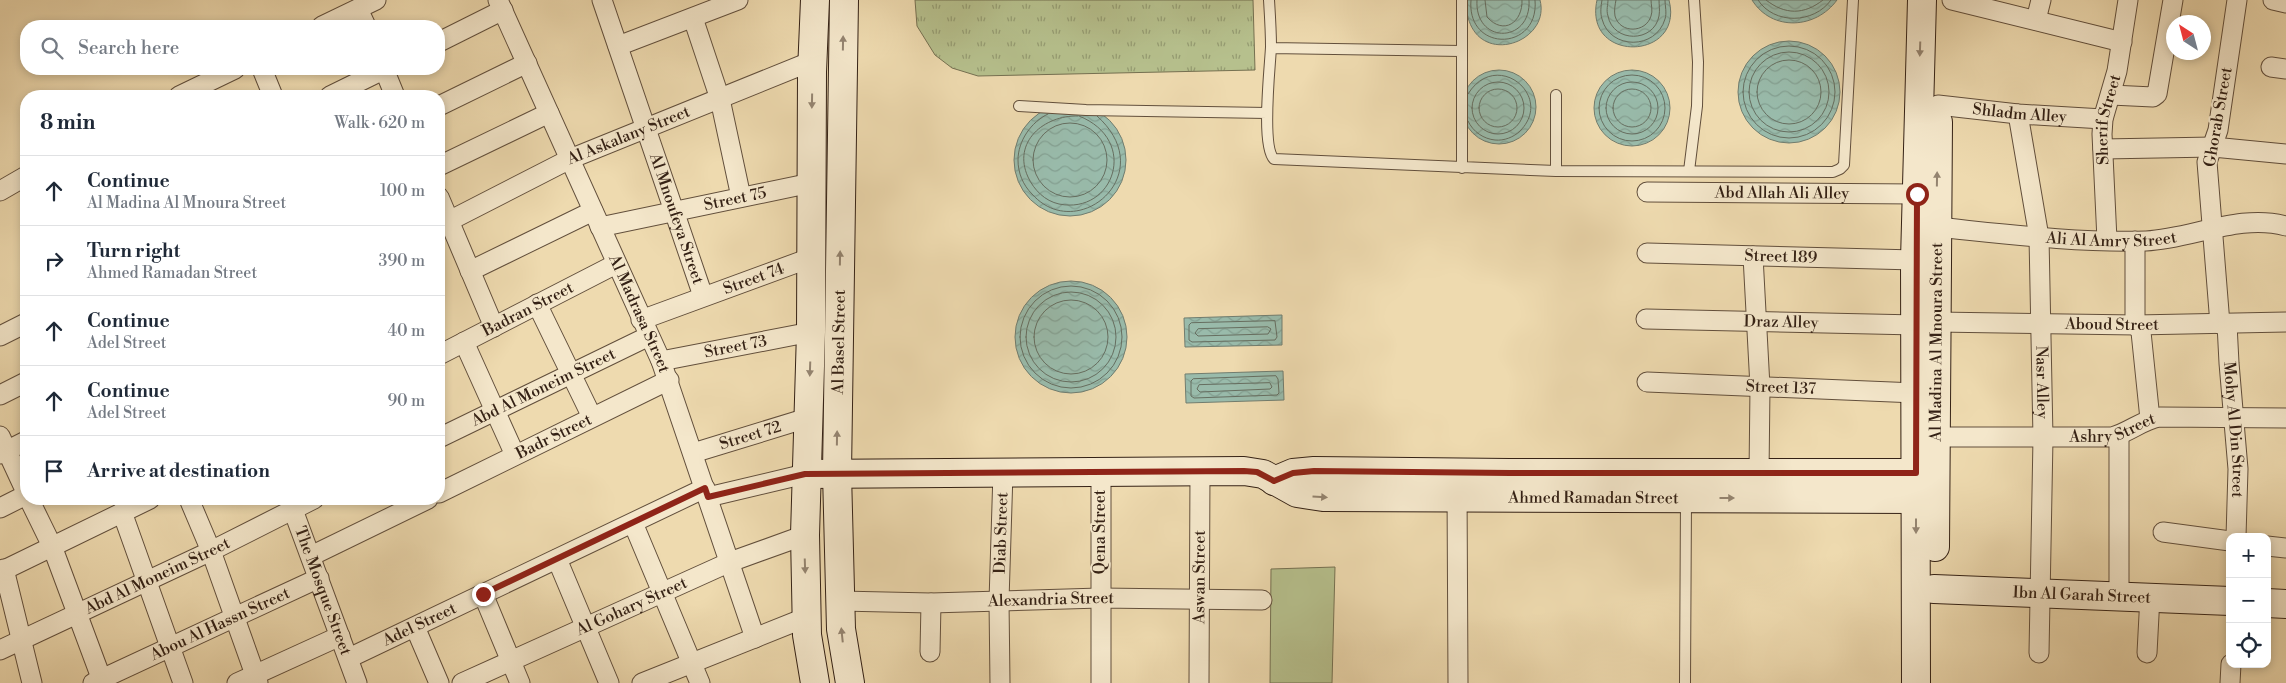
<!DOCTYPE html>
<meta charset="utf-8">
<style>
body{margin:0;font-family:"Libre Bodoni",serif;background:#f6f6f7;color:#1f2937}
.controls{position:absolute;right:15px;bottom:15px;display:grid;overflow:hidden;border-radius:10px;box-shadow:0 2px 8px #0003}
.controls button{width:45px;height:45px;display:grid;place-items:center;padding:0;border:0;border-bottom:1px solid #e0e1e3;background:#fff;color:#1f2937;font:25px sans-serif}
.compass{position:absolute;left:2166px;top:15px;width:45px;height:45px;border-radius:50%;background:#fff;box-shadow:0 2px 8px #0003;rotate:324deg}
.stop{position:absolute;width:15px;height:15px;margin:-11px;border:4px solid #8f2418;border-radius:50%;background:#fff}
.stop.end{background:#8f2418;border-color:#fff;box-shadow:0 1px 5px #0008}
.list{margin:0;padding:0;list-style:none}
h2{display:flex;justify-content:space-between;align-items:center;height:65px;margin:0;padding:0 20px;font-size:21px}
h2 small{font-size:16px;font-weight:400;color:#747a83}
.list li{display:grid;grid-template-columns:32px 1fr auto;gap:15px;align-items:center;box-sizing:border-box;height:70px;padding:0 20px;border-top:1px solid #e0e1e3}
.list b{display:block;font-size:19px;white-space:nowrap}
.list p{margin:0;font-size:16px;white-space:nowrap;color:#747a83}
.list em{font-size:16px;font-style:normal;color:#747a83}
.icon{flex:none;width:28px;height:28px;fill:none;stroke:currentColor;stroke-width:2;stroke-linecap:round;stroke-linejoin:round}
.map{position:relative;flex:none;width:2286px;height:683px;overflow:hidden}
.search{position:absolute;background:#fff;box-shadow:0 2px 8px #0003;left:20px;top:20px;width:425px;height:55px;display:flex;align-items:center;gap:12px;box-sizing:border-box;padding:0 18px;border-radius:20px;color:#747a83;font-size:19px}
.panel{position:absolute;background:#fff;box-shadow:0 2px 8px #0003;left:20px;top:90px;width:425px;height:415px;border-radius:20px}
.map>svg:first-child{display:block}
.grass{fill:url(#grass-tufts);stroke:#757051}
.pitch{fill:#b6c08d;stroke:#757051}
.water{fill:url(#water-waves);stroke:#717d6f}
.lines{fill:none;stroke-linecap:round;stroke-linejoin:round}
.shore{stroke:#666e60;stroke-width:1}
.lane-casing{stroke:#624f3c;stroke-width:12}
.street-casing{stroke:#624f3c;stroke-width:21}
.secondary-casing{stroke:#342115;stroke-width:30}
.lane{stroke:#f4e7cb;stroke-width:10}
.street{stroke:#f4e7cb;stroke-width:19}
.secondary{stroke:#f4e7cb;stroke-width:28}
.oneway{fill:#948470}
.route{stroke:#8f2418;stroke-width:6}
.labels{text-anchor:middle;dominant-baseline:central;stroke-width:4;stroke-linejoin:round;paint-order:stroke}
.street-label{font-size:16px;fill:#342115;stroke:#f4e7cb}
</style>
<div class="map">
<svg width="2286" height="683" viewBox="0 0 2286 683">
<defs>
<pattern id="grass-tufts" width="24" height="20" patternUnits="userSpaceOnUse" patternTransform="scale(1.25)"><rect width="24" height="20" fill="#b6c08d"/><path d="M3 7l-1-3M5 7V3M7 7l1-3M15 17l-1-3M17 17v-4M19 17l1-3" fill="none" stroke="#959c72"/></pattern>
<pattern id="water-waves" width="16" height="10" patternUnits="userSpaceOnUse" patternTransform="scale(1.25)"><rect width="16" height="10" fill="#99bbab"/><path d="M0 5q4-4 8 0t8 0" fill="none" stroke="#84a092"/></pattern>
</defs>
<rect width="100%" height="100%" fill="#eedaaf"/>
<filter id="stains"><feTurbulence type="fractalNoise" baseFrequency=".004" numOctaves="4"/><feColorMatrix values="0 0 0 0 .2 0 0 0 0 .09 0 0 0 0 .02 0 0 0 .5 -.17"/></filter>
<radialGradient id="worn" r=".72"><stop offset=".6" stop-color="#630" stop-opacity="0"/><stop offset="1" stop-color="#630" stop-opacity=".3"/></radialGradient>
<path class="grass" d="M915 0H1253L1255 70 978 76 952 68 935 55 917 26Z"/>
<path class="pitch" d="M1335 567 1332 683H1270L1271 569Z"/>
<path class="water" d="M1466 0H1540C1552 46 1466 72 1466 0Z
M1597 0H1669C1685 61 1583 64 1597 0Z
M1752 0H1837C1816 29 1772 32 1752 0Z
M1738 92a51 51 0 1 1 102 0a51 51 0 1 1-102 0Z
M1462 107a37 37 0 1 1 74 0a37 37 0 1 1-74 0Z
M1594 108a38 38 0 1 1 76 0a38 38 0 1 1-76 0Z
M1014 160a56 56 0 1 1 112 0a56 56 0 1 1-112 0Z
M1015 337a56 56 0 1 1 112 0a56 56 0 1 1-112 0Z
M1282 315V345L1185 347 1184 318Z
M1283 371 1284 400 1186 403 1185 374Z"/>
<g class="lines">
<path class="shore" d="M1471 0C1466 53 1540 52 1535 0
M1477 0C1474 45 1532 44 1529 0
M1485 0 1487 17C1504 36 1523 22 1522 0
M1602 0C1601 6 1600 13 1602 19 1610 50 1656 50 1665 19 1667 13 1665 6 1665 0
M1608 0C1608 5 1606 10 1608 16 1613 43 1654 43 1659 16 1660 10 1659 5 1659 0
M1616 0C1615 5 1614 11 1615 16 1620 34 1646 33 1651 16 1653 11 1651 5 1651 0
M1758 0C1774 25 1814 24 1831 0
M1766 0C1785 15 1804 15 1823 0
M1743 92a46 46 0 1 1 92 0a46 46 0 1 1-92 0Z
M1749 92a40 40 0 1 1 80 0a40 40 0 1 1-80 0Z
M1757 92a32 32 0 1 1 64 0a32 32 0 1 1-64 0Z
M1599 108a33 33 0 1 1 66 0a33 33 0 1 1-66 0Z
M1472 108a26 26 0 1 1 52 0a26 26 0 1 1-52 0Z
M1606 108a26 26 0 1 1 52 0a26 26 0 1 1-52 0Z
M1479 108a19 19 0 1 1 38 0a19 19 0 1 1-38 0Z
M1613 108a19 19 0 1 1 38 0a19 19 0 1 1-38 0Z
M1468 94C1496 48 1555 96 1520 131 1514 137 1504 141 1495 140 1484 139 1473 132 1468 121
M1048 114C1031 122 1018 141 1018 160 1018 173 1023 185 1032 194 1077 245 1162 174 1097 116
M1078 116C1044 115 1012 142 1028 177 1034 190 1045 201 1059 204 1114 215 1140 140 1079 116
M1033 160a37 37 0 1 1 74 0a37 37 0 1 1-74 0Z
M1020 337a51 51 0 1 1 102 0a51 51 0 1 1-102 0Z
M1026 337a45 45 0 1 1 90 0a45 45 0 1 1-90 0Z
M1034 337a37 37 0 1 1 74 0a37 37 0 1 1-74 0Z
M1275 321 1277 337 1275 340 1192 342 1189 340V325L1191 323Z
M1268 327 1271 329 1268 334 1198 336 1195 333 1198 329Z
M1276 376 1278 379 1279 393 1277 395 1194 398 1191 396V381L1193 379Z
M1270 383 1272 387 1270 389 1200 392 1197 389 1199 385Z"/>
<g class="lane-casing">
<path id="lane" d="M1269 0C1270 16 1271 31 1271 47 1270 68 1261 146 1274 159L1556 171 1833 172 1840 169 1844 165 1853 0
M1271 48 1461 51
M1019 106 1086 110 1267 113
M1462 168V0
M1556 171V95
M1689 171 1697 106 1698 62 1694 0
M1685 683 1686 498"/>
</g>
<g class="street-casing">
<g id="street">
<path id="s1" d="M498 0 661 361 755 638"/>
<path id="s2" d="M602 0 703 296"/>
<path d="M1952 0 2122 42"/>
<path d="M2273 0 2286 3"/>
<path d="M358 9 366 26"/>
<path d="M693 18 720 99 741 197"/>
<path d="M2036 20 2041 0"/>
<path d="M322 26 376 0"/>
<path d="M439 42 503 10"/>
<path d="M618 46 738 0"/>
<path d="M2271 67 2286 69"/>
<path d="M262 69 273 96"/>
<path d="M384 69 395 96"/>
<path d="M2111 95 2153 97 2157 94 2173 0"/>
<path d="M179 96 235 69"/>
<path d="M330 96 385 69"/>
<path id="s3" d="M1938 105 2018 114 2103 119"/>
<path d="M439 106 527 63"/>
<path id="s4" d="M2018 114 2039 237 2043 438 2039 653"/>
<path d="M2103 149 2213 147 2286 154"/>
<path d="M439 166 549 113"/>
<path d="M0 191 26 176"/>
<path id="s5" d="M1647 192 1917 194"/>
<path d="M439 197 494 327"/>
<path id="s6" d="M449 221 570 159 812 61"/>
<path id="s7" d="M600 227 811 183"/>
<path id="s8" d="M1936 227C2006 234 2076 243 2146 241 2192 239 2240 213 2286 226"/>
<path id="s9" d="M2107 240 2102 134 2103 119 2117 71 2128 0"/>
<path d="M2135 241V323L2141 332 2150 419"/>
<path id="s10" d="M1647 253 1915 260"/>
<path d="M1753 256 1760 387 1759 474"/>
<path d="M470 271 593 211"/>
<path d="M537 304 592 417"/>
<path id="s11" d="M1646 319 1917 325"/>
<path id="s12" d="M641 320 810 258"/>
<path id="s13" d="M1937 322 2136 325 2286 322"/>
<path d="M2220 324 2207 162 2218 130 2237 0"/>
<path id="s14" d="M2227 324 2229 363 2238 469 2236 537"/>
<path d="M0 336 26 323"/>
<path d="M464 342 515 455"/>
<path id="s15" d="M439 355 616 264"/>
<path id="s16" d="M661 361 811 332"/>
<path id="s17" d="M1647 382 1916 393"/>
<path d="M0 395 26 382"/>
<path d="M2119 435V595"/>
<path d="M0 436 26 492"/>
<path id="s18" d="M1936 437H2112C2130 432 2142 420 2160 417L2286 418"/>
<path id="s19" d="M439 438 649 336"/>
<path id="s20" d="M693 453 807 418"/>
<path d="M0 454 26 441"/>
<path d="M1101 471V683"/>
<path d="M1457 487 1458 683"/>
<path id="s21" d="M439 493 669 380"/>
<path d="M708 497 805 474"/>
<path d="M29 499 52 546 103 683"/>
<path d="M189 499 211 551 258 683"/>
<path id="s22" d="M289 499 357 683"/>
<path d="M0 508 26 495"/>
<path d="M122 512 183 683"/>
<path d="M633 523 700 683"/>
<path d="M2163 532 2230 541"/>
<path d="M2267 546 2286 548"/>
<path d="M311 556 428 499"/>
<path d="M557 559 609 683"/>
<path d="M4 569 32 683"/>
<path d="M0 572 150 499"/>
<path d="M483 594 520 683"/>
<path id="s23" d="M840 601 931 603 1100 598 1262 600"/>
<path d="M415 627 439 683"/>
<path id="s24" d="M0 650 211 551 314 499"/>
<path d="M930 652 931 603"/>
<path d="M2147 653 2150 596"/>
<path id="s25" d="M349 658 705 488"/>
<path id="s26" d="M93 683 319 578"/>
<path d="M237 683 340 636"/>
<path id="s27" d="M462 683 730 562 805 535"/>
<path d="M642 683 807 617"/>
<path id="s28" d="M1000 683 999 601 1003 472"/>
<path id="s29" d="M1199 683 1200 471"/>
<path d="M2230 683 2231 664"/>
</g>
</g>
<g class="secondary-casing">
<g id="secondary">
<path d="M844 0 837 473 841 629 850 683"/>
<path id="s30" d="M805 474 1244 471 1263 474 1297 493 1323 497 1916 499"/>
<path d="M1274 481 1293 473 1314 471 1509 473H1916"/>
<path id="s31" d="M1935 547 1938 122"/>
<path id="s32" d="M1934 589 2230 601"/>
<path d="M2267 603 2286 604"/>
<path d="M815 683 807 635 805 535 811 332 812 72 815 0"/>
<path d="M1916 683 1915 260 1922 0"/>
</g>
</g>
<use href="#lane" class="lane"/>
<use href="#street" class="street"/>
<use href="#secondary" class="secondary"/>
</g>
<defs><path id="oneway-solid" d="M-6-.8H1V-3.2L6.5 0L1 3.2V.8H-6Z" transform="scale(1.25)"/></defs>
<g class="oneway">
<use href="#oneway-solid" transform="translate(843 43) rotate(-89)"/>
<use href="#oneway-solid" transform="translate(1920 49) rotate(92)"/>
<use href="#oneway-solid" transform="translate(812 101) rotate(91)"/>
<use href="#oneway-solid" transform="translate(1937 179) rotate(-89)"/>
<use href="#oneway-solid" transform="translate(840 258) rotate(-89)"/>
<use href="#oneway-solid" transform="translate(810 369) rotate(92)"/>
<use href="#oneway-solid" transform="translate(837 438) rotate(-89)"/>
<use href="#oneway-solid" transform="translate(1320 497) rotate(4)"/>
<use href="#oneway-solid" transform="translate(1727 498)"/>
<use href="#oneway-solid" transform="translate(1916 526) rotate(90)"/>
<use href="#oneway-solid" transform="translate(805 566) rotate(88)"/>
<use href="#oneway-solid" transform="translate(842 635) rotate(-96)"/>
</g>
<g class="lines">
<path class="route" d="M483 594 705 488 708 497 805 474 1244 471 1257 472 1274 481 1293 473 1314 471 1510 473H1916L1917 194"/>
</g>
<g class="labels">
<g class="street-label">
<text stroke="none"><textPath href="#s3" startOffset="82">Shladm Alley</textPath></text>
<text transform="translate(2218 117) rotate(-80)">Ghorab Street</text>
<text stroke="none"><textPath href="#s9" startOffset="121">Sherif Street</textPath></text>
<text stroke="none"><textPath href="#s6" startOffset="199">Al Askalany Street</textPath></text>
<text stroke="none"><textPath href="#s5" startOffset="135">Abd Allah Ali Alley</textPath></text>
<text stroke="none"><textPath href="#s7" startOffset="138">Street 75</textPath></text>
<text stroke="none"><textPath href="#s2" startOffset="231">Al Mnoufeya Street</textPath></text>
<text stroke="none"><textPath href="#s8" startOffset="176">Ali Al Amry Street</textPath></text>
<text stroke="none"><textPath href="#s10" startOffset="134">Street 189</textPath></text>
<text stroke="none"><textPath href="#s12" startOffset="120">Street 74</textPath></text>
<text stroke="none"><textPath href="#s15" startOffset="100">Badran Street</textPath></text>
<text stroke="none"><textPath href="#s1" startOffset="344">Al Madrasa Street</textPath></text>
<text stroke="none"><textPath href="#s11" startOffset="135">Draz Alley</textPath></text>
<text stroke="none"><textPath href="#s13" startOffset="175">Aboud Street</textPath></text>
<text stroke="none"><textPath href="#s31" startOffset="205">Al Madina Al Mnoura Street</textPath></text>
<text transform="translate(839 342) rotate(-89)">Al Basel Street</text>
<text stroke="none"><textPath href="#s16" startOffset="76">Street 73</textPath></text>
<text stroke="none"><textPath href="#s4" startOffset="270">Nasr Alley</textPath></text>
<text stroke="none"><textPath href="#s19" startOffset="116">Abd Al Moneim Street</textPath></text>
<text stroke="none"><textPath href="#s17" startOffset="134">Street 137</textPath></text>
<text stroke="none"><textPath href="#s18" startOffset="178">Ashry Street</textPath></text>
<text stroke="none"><textPath href="#s14" startOffset="106">Mohy Al Din Street</textPath></text>
<text stroke="none"><textPath href="#s20" startOffset="60">Street 72</textPath></text>
<text stroke="none"><textPath href="#s21" startOffset="128">Badr Street</textPath></text>
<text stroke="none"><textPath href="#s30" startOffset="794">Ahmed Ramadan Street</textPath></text>
<text stroke="none"><textPath href="#s28" startOffset="150">Diab Street</textPath></text>
<text transform="translate(1100 532) rotate(-90)">Qena Street</text>
<text stroke="none"><textPath href="#s24" startOffset="174">Abd Al Moneim Street</textPath></text>
<text stroke="none"><textPath href="#s29" startOffset="106">Aswan Street</textPath></text>
<text stroke="none"><textPath href="#s22" startOffset="98">The Mosque Street</textPath></text>
<text stroke="none"><textPath href="#s32" startOffset="148">Ibn Al Garah Street</textPath></text>
<text stroke="none"><textPath href="#s23" startOffset="211">Alexandria Street</textPath></text>
<text stroke="none"><textPath href="#s27" startOffset="186">Al Gohary Street</textPath></text>
<text stroke="none"><textPath href="#s26" startOffset="140">Abou Al Hassn Street</textPath></text>
<text stroke="none"><textPath href="#s25" startOffset="78">Adel Street</textPath></text>
</g>
</g>
<rect width="100%" height="100%" filter="url(#stains)"/>
<rect width="100%" height="100%" fill="url(#worn)"/>
</svg>
<div class="controls">
<button>+</button>
<button>−</button>
<button><svg class="icon" aria-label="locate" viewBox="0 0 24 24"><circle cx="12" cy="12" r="6"/><path d="M12 2v4M12 18v4M2 12h4M18 12h4"/></svg></button>
</div>
<svg class="compass" viewBox="-18 -18 36 36"><path d="M0-13l5 13h-10z" fill="#e53935"/><path d="M0 13l5-13h-10z" fill="#747a83"/></svg>
<div class="stop" style="left:1917px;top:194px"></div>
<div class="stop end" style="left:483px;top:594px"></div>
<div class="search"><svg class="icon" aria-label="search" viewBox="0 0 24 24"><circle cx="10" cy="10" r="6"/><path d="M15 15l6 6"/></svg>Search here</div>
<section class="panel">
<h2>8 min<small>Walk · 620 m</small></h2>
<ul class="list">
<li><svg class="icon" aria-label="ahead" viewBox="0 0 24 24"><path d="M12 20V5M6 11l6-6 6 6"/></svg><div><b>Continue</b><p>Al Madina Al Mnoura Street</p></div><em>100 m</em></li>
<li><svg class="icon" aria-label="right" viewBox="0 0 24 24"><path d="M7 20v-9h11M14 6l5 5-5 5"/></svg><div><b>Turn right</b><p>Ahmed Ramadan Street</p></div><em>390 m</em></li>
<li><svg class="icon" aria-label="ahead" viewBox="0 0 24 24"><path d="M12 20V5M6 11l6-6 6 6"/></svg><div><b>Continue</b><p>Adel Street</p></div><em>40 m</em></li>
<li><svg class="icon" aria-label="ahead" viewBox="0 0 24 24"><path d="M12 20V5M6 11l6-6 6 6"/></svg><div><b>Continue</b><p>Adel Street</p></div><em>90 m</em></li>
<li><svg class="icon" aria-label="arrive" viewBox="0 0 24 24"><path d="M6 21V4h12l-3 4 3 4H6"/></svg><div><b>Arrive at destination</b></div></li>
</ul>
</section>
</div>
